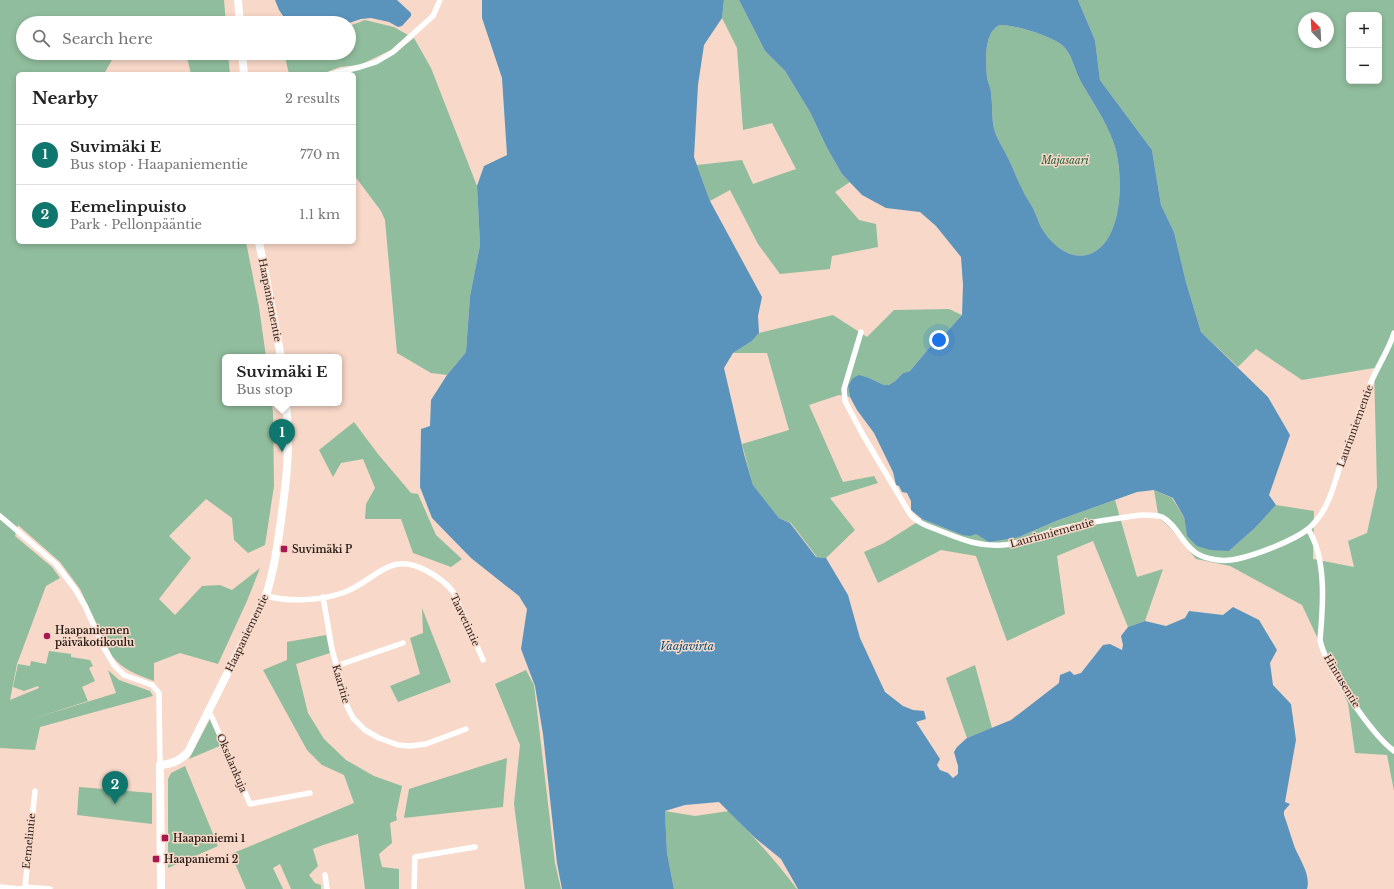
<!DOCTYPE html>
<meta charset="utf-8">
<style>
body{margin:0;font-family:"Libre Baskerville",serif;background:#f2f2f2;color:#222}
.controls{position:absolute;right:12px;top:12px;display:grid;overflow:hidden;border-radius:6px;box-shadow:0 2px 6px #0003}
.controls button{width:36px;height:36px;display:grid;place-items:center;padding:0;border:0;border-bottom:1px solid #e0e0e0;background:#fff;color:#222;font:20px sans-serif}
.compass{position:absolute;left:1298px;top:12px;width:36px;height:36px;border-radius:50%;background:#fff;box-shadow:0 2px 6px #0003;rotate:336deg}
.you{position:absolute;left:939px;top:340px;width:14px;height:14px;margin:-10px;border:3px solid #fff;border-radius:50%;background:#1a73e8;box-shadow:0 0 0 6px #1a73e833}
.badge{display:grid;place-items:center;width:26px;height:26px;border-radius:50%;background:#0f766e;color:#fff;font-size:13px;font-weight:700}
.pin{position:absolute;translate:-50% -33px;filter:drop-shadow(0 1px 2px #0008)}
.pin::after{content:'';position:absolute;top:21px;width:14px;height:12px;background:inherit;clip-path:polygon(0 0,100% 0,50% 100%)}
.popup{position:absolute;left:222px;top:354px;width:120px;height:52px;box-sizing:border-box;display:grid;place-content:center;border-radius:6px;background:#fff;filter:drop-shadow(0 1px 3px #0005);font-size:13px;white-space:nowrap;color:#767676}
.popup b{font-size:15px;color:#222}
.popup::after{content:'';position:absolute;left:50%;top:100%;margin-left:-8px;border:8px solid transparent;border-top-color:#fff}
.list{margin:0;padding:0;list-style:none}
h2{display:flex;justify-content:space-between;align-items:center;height:52px;margin:0;padding:0 16px;font-size:17px}
h2 small{font-size:13px;font-weight:400;color:#767676}
.list li{display:grid;grid-template-columns:26px 1fr auto;gap:12px;align-items:center;box-sizing:border-box;height:60px;padding:0 16px;border-top:1px solid #e0e0e0}
.list b{display:block;font-size:15px;white-space:nowrap}
.list p{margin:0;font-size:13px;white-space:nowrap;color:#767676}
.list em{font-size:13px;font-style:normal;color:#767676}
.icon{flex:none;width:22px;height:22px;fill:none;stroke:currentColor;stroke-width:2;stroke-linecap:round;stroke-linejoin:round}
.map{position:relative;flex:none;width:1394px;height:889px;overflow:hidden}
.search{position:absolute;background:#fff;box-shadow:0 2px 6px #0003;left:16px;top:16px;width:340px;height:44px;display:flex;align-items:center;gap:10px;box-sizing:border-box;padding:0 14px;border-radius:22px;color:#767676;font-size:15px}
.panel{position:absolute;background:#fff;box-shadow:0 2px 6px #0003;left:16px;top:72px;width:340px;height:172px;border-radius:6px}
.map>svg:first-child{display:block}
.green{fill:#90bd9d;fill-rule:evenodd}
.water{fill:#5a94bc;fill-rule:evenodd}
.lines{fill:none;stroke-linecap:round;stroke-linejoin:round}
.street{stroke:#fff;stroke-width:5.5}
.secondary{stroke:#fff;stroke-width:8}
.poi-dot{fill:#a91750;stroke:#f8d8c8;stroke-width:1.5}
.labels{text-anchor:middle;dominant-baseline:central;stroke-width:3;stroke-linejoin:round;paint-order:stroke}
.park-label{font-size:10px;font-style:italic;fill:#1e613a;stroke:#f8d8c8}
.street-label{font-size:10px;fill:#2a1f19;stroke:#f8d8c8}
.poi-label{font-size:10px;font-weight:bold;fill:#2a1f19;stroke:#f8d8c8;text-anchor:start}
.water-label{font-size:11px;font-style:italic;fill:#034f77;stroke:#f8d8c8}
</style>
<div class="map">
<svg width="1394" height="889" viewBox="0 0 1394 889">
<rect width="100%" height="100%" fill="#f8d8c8"/>
<path class="green" d="M0 0H224L226 23H178L176 16 156 23H23V53H116L105 72 107 74H18V242H246L259 307 266 357H225V403H272L273 413 274 486 265 545 248 553 234 540 232 518 206 499 169 536 191 558 159 599 175 615 202 586 220 585 232 590 260 568 247 601 218 664 180 653 154 663V681C138 675 123 670 112 656L80 589 60 562 18 525 15 536 52 567 60 578 46 586 17 664 10 700 39 688 38 686 24 691 13 687 18 664 30 666 31 661 46 664 49 651 71 654V657L90 660 93 666 89 668 95 681 82 687 88 701 32 719 116 693 108 670 119 680 150 691 153 696 40 727 35 750 0 748Z
M724 0H739L765 51 785 71 810 112 827 148 842 174 850 182 835 192 859 220 876 224 878 247 832 256 830 269 780 274 758 244 730 190 710 201 697 165 742 160 753 184 796 169 772 123 743 130 737 48 722 18Z
M1078 0H1394V791L1387 755 1355 753 1348 703 1302 605 1230 566 1196 559C1188 550 1169 523 1159 519L1154 490 1172 498 1184 517 1187 536 1229 551 1255 528 1276 505 1314 511 1313 559 1354 567 1348 541 1367 533 1377 487 1374 368 1302 380 1256 349 1238 367 1201 332 1186 282 1174 232 1161 205 1152 150 1100 80 1095 40ZM1349 15H1379V81H1349ZM1304 18H1328V42H1304Z
M365 20 394 27 408 35 391 50 360 65 340 67 322 74H289L284 53H349V26Z
M999 25C1013 24 1051 36 1062 45 1072 54 1074 68 1080 80 1091 100 1105 119 1113 141 1124 169 1125 241 1090 254 1069 261 1051 244 1041 227 1038 221 1036 214 1033 208 1029 201 1025 196 1022 190 1018 181 1015 173 1011 164 1006 154 999 143 995 132 991 119 993 106 991 93 991 88 988 83 987 78 986 62 983 34 999 25Z
M414 38 431 68 477 186 480 245 470 296 466 352 447 375 431 373 397 353 385 220 381 211 354 175V74H340L395 53Z
M186 53H228L230 74H191Z
M949 309 962 315 943 336 934 342 910 371 903 373 895 381 889 385H884L869 378 848 386 850 397 839 395 809 405 843 482 874 476 878 483 830 498 855 530 826 558 817 557 791 523 779 518 753 485 742 444 789 430 767 353H733L752 341 759 333 833 315 867 337 894 310Z
M354 422 378 454 411 493 418 494 436 535 462 559 451 567 413 553 401 519H365L366 504 375 488 363 459 341 463 333 477 319 450Z
M1115 500 1137 577 1163 569 1145 621 1128 627 1093 541 1057 556 1065 614 1007 641 976 556 941 550 878 583 864 552 884 543 922 519 962 535 976 534 1019 537 1056 521Z
M422 608 451 682 398 702 390 686 420 674 410 638 423 633Z
M326 635 330 653 296 664 308 713 324 739 346 760 374 776 402 786 396 815 397 820 390 823 392 843 379 854 382 867 399 869V889H365L358 834 323 845 313 849 318 866 309 875 315 883 321 885V889H291L280 864 273 868 283 889H246L231 854 354 803 344 775 322 765 307 750 263 670 287 660V642Z
M975 665 992 728 967 738 946 678Z
M526 670 534 685 555 863 561 889H525L514 804 520 745 495 684Z
M210 719 222 745 189 759Z
M507 758 503 807 404 818 409 789Z
M185 766 218 846 168 868V779L171 773Z
M79 787 152 793V824L77 815Z
M665 811 695 816 729 811C753 836 776 861 797 889H674L667 853Z"/>
<path class="water" d="M275 0H397L411 13V16L402 26 398 27 389 22 371 18 361 19 349 23H288L279 10Z
M482 0H724L722 18 704 45 698 85 694 157 710 201 762 297 758 316 759 333 752 341 733 353 724 368 744 454 753 485 779 518 790 523 816 557 826 558 848 595 860 638 885 692 903 706 913 710 924 711 926 719 916 722 940 759 937 765 940 770 948 773 953 778 958 774V766L954 752 957 747 967 738 1011 720 1059 683 1060 675 1070 671 1074 675 1081 673 1103 645 1110 644 1122 650 1123 645 1121 636 1128 627 1145 621 1166 626 1185 618 1189 611 1223 615 1233 607 1259 620 1277 650 1270 663 1273 685 1291 704 1296 740 1285 802 1290 804 1284 811V815C1288 826 1291 837 1295 848 1300 860 1311 875 1307 889H798L781 859 754 837 719 802 685 805 665 811 667 853 674 889H562L557 863 543 734 535 686 521 649 527 609 519 596 471 558 432 518 420 487 421 429 430 426 431 400 447 375 466 352 470 296 480 245 477 186 484 166 507 155 502 78 482 18Z
M739 0H1078L1095 40 1100 80 1152 150 1161 205 1174 232 1186 282 1201 332 1268 397 1290 435 1269 495 1276 505 1255 528 1229 551 1210 550 1197 546 1187 536 1184 517 1173 498 1154 490 1137 492 1056 521 1019 537 989 542 976 534 970 536 962 535 922 519 911 510V501L907 493 902 492 899 486 896 485 893 472 874 433 857 410 850 397 848 386 853 378 859 375 869 378 884 385H889L895 381 903 373 910 371 934 342 943 336 962 315 963 285 961 257 936 226 920 212 886 208 862 195 842 174 827 148 810 112 785 71 765 51ZM999 25C1013 24 1051 36 1062 45 1072 54 1074 68 1080 80 1091 100 1105 119 1113 141 1124 169 1125 241 1090 254 1069 261 1051 244 1041 227 1038 221 1036 214 1033 208 1029 201 1025 196 1022 189 1018 181 1015 173 1011 164 1006 153 999 143 995 132 991 119 993 106 991 93 991 88 988 83 987 78 986 62 983 34 999 25Z"/>
<g class="lines">
<path class="street" d="M331 74 360 67 376 62 393 52 433 16 440 0
M861 332 844 389 845 401 863 435 910 514C918 524 931 527 943 532 963 540 981 547 1003 545 1020 544 1037 536 1053 531 1075 525 1098 521 1120 518 1128 517 1136 515 1143 515 1149 515 1157 515 1162 517 1177 525 1182 544 1196 553 1207 560 1224 562 1237 559 1256 555 1293 541 1308 529 1328 512 1333 488 1340 466 1350 437 1361 408 1372 380 1379 364 1389 349 1394 333
M0 516 56 564 75 589 85 606 104 648 114 665 124 675 152 685 159 693V698L160 765
M1308 529C1327 558 1323 607 1320 640 1325 666 1372 735 1394 751
M266 596C290 602 321 601 345 592 376 580 389 551 425 570 437 576 446 582 454 593L483 660
M323 597 332 649 347 706 353 718 365 730 379 738 398 745 410 746 426 744 466 729
M336 666 403 643
M208 713 211 715 250 804 310 793
M325 875 327 889
M0 887 20 889
M25 887 50 889
M21 889 25 887 35 791
M414 889 415 857 475 847"/>
<path class="secondary" d="M238 0 240 23
M242 53 244 74
M259 242 281 357
M161 889 160 765C172 764 180 761 188 752L266 596C273 573 277 551 280 527 286 485 291 447 286 403"/>
</g>
<g class="poi-dot">
<rect x="280" y="545" width="8" height="8" rx="2"/>
<circle cx="47" cy="636" r="4"/>
<rect x="161" y="834" width="8" height="8" rx="2"/>
<rect x="152" y="855" width="8" height="8" rx="2"/>
</g>
<g class="labels">
<g class="park-label">
<text x="1065" y="160">Majasaari</text>
</g>
<g class="street-label">
<text transform="translate(270 300) rotate(79)">Haapaniementie</text>
<text transform="translate(1355 426) rotate(-70)">Laurinniementie</text>
<text transform="translate(1052 533) rotate(-15)">Laurinniementie</text>
<text transform="translate(465 620) rotate(65)">Taavetintie</text>
<text transform="translate(247 633) rotate(-64)">Haapaniementie</text>
<text transform="translate(1342 681) rotate(59)">Hintusentie</text>
<text transform="translate(341 684) rotate(74)">Kaaritie</text>
<text transform="translate(232 763) rotate(67)">Oksalankuja</text>
<text transform="translate(29 841) rotate(-84)">Eemelintie</text>
</g>
<g class="poi-label">
<text x="292" y="549">Suvimäki P</text>
<text x="55" y="630">Haapaniemen<tspan x="55" dy="12">päiväkotikoulu</tspan></text>
<text x="173" y="838">Haapaniemi 1</text>
<text x="164" y="859">Haapaniemi 2</text>
</g>
<g class="water-label">
<text x="687" y="646">Vaajavirta</text>
</g>
</g>
</svg>
<div class="controls">
<button>+</button>
<button>−</button>
</div>
<svg class="compass" viewBox="-18 -18 36 36"><path d="M0-13l5 13h-10z" fill="#e53935"/><path d="M0 13l5-13h-10z" fill="#767676"/></svg>
<div class="you"></div>
<div class="pin badge" style="left:282px;top:452px">1</div>
<div class="popup"><b>Suvimäki E</b>Bus stop</div>
<div class="pin badge" style="left:115px;top:804px">2</div>
<div class="search"><svg class="icon" aria-label="search" viewBox="0 0 24 24"><circle cx="10" cy="10" r="6"/><path d="M15 15l6 6"/></svg>Search here</div>
<section class="panel">
<h2>Nearby<small>2 results</small></h2>
<ul class="list">
<li><span class="badge">1</span><div><b>Suvimäki E</b><p>Bus stop · Haapaniementie</p></div><em>770 m</em></li>
<li><span class="badge">2</span><div><b>Eemelinpuisto</b><p>Park · Pellonpääntie</p></div><em>1.1 km</em></li>
</ul>
</section>
</div>
